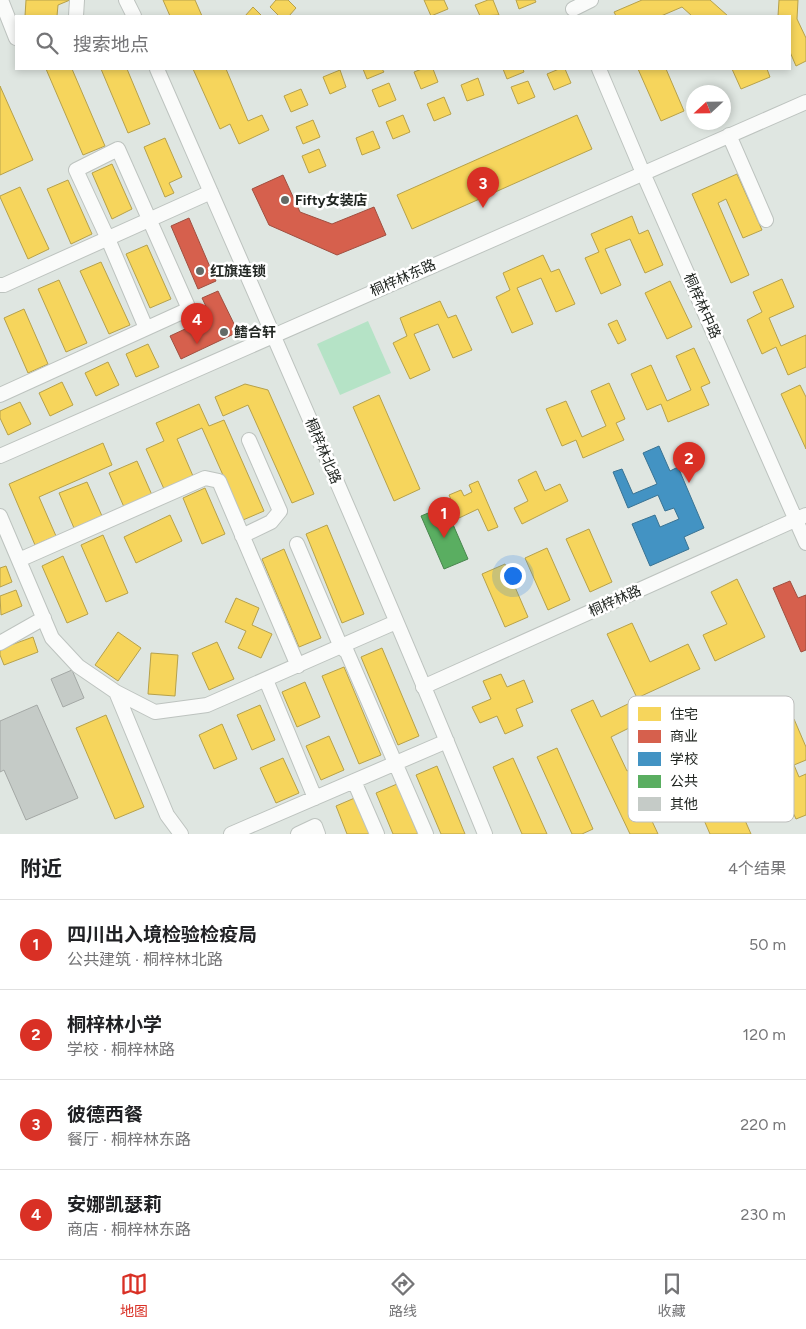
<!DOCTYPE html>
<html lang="zh">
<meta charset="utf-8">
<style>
body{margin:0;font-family:Figtree,"Noto Sans SC",sans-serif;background:#f6f6f6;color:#202124}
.compass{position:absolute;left:686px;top:85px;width:45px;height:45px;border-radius:50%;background:#fff;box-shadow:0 2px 8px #0003;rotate:248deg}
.you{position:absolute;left:512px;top:575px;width:18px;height:18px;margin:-12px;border:4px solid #fff;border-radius:50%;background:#1a73e8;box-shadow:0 0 0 8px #1a73e833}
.badge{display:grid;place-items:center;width:32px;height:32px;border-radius:50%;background:#d93025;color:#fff;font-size:16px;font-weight:700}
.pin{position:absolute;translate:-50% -41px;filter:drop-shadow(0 1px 2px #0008)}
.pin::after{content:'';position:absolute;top:26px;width:18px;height:15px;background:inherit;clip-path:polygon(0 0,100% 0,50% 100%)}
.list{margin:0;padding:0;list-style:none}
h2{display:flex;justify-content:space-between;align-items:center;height:65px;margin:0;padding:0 20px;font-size:21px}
h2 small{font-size:16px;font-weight:400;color:#757577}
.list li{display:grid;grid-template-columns:32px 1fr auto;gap:15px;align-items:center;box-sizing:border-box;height:90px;padding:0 20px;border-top:1px solid #e0e0e0}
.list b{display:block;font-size:19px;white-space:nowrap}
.list p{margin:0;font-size:16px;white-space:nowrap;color:#757577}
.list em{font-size:16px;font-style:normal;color:#757577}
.icon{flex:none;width:28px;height:28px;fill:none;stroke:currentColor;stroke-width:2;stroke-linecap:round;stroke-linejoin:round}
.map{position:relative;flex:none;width:806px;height:834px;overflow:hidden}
.search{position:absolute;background:#fff;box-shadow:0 2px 8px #0003;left:15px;right:15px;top:15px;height:55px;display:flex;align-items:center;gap:12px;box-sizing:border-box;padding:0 18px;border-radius:0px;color:#757577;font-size:19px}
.sheet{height:425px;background:#fff}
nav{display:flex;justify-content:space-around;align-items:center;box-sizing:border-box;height:70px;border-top:1px solid #e0e0e0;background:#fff;font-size:14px;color:#757577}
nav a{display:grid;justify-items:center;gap:2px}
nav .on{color:#d93025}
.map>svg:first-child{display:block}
.green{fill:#b5e3c6}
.homes{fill:#f6d55c;stroke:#b6a14b}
.shops{fill:#d6604d;stroke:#a04f40}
.schools{fill:#4393c3;stroke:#397393}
.public{fill:#5aae61;stroke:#49864e}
.building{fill:#c5cbc7;stroke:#a4a8a5}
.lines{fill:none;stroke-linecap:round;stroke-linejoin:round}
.minor-casing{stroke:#bdc3bf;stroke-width:16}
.minor{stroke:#fafbfa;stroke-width:14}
.poi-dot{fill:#646a66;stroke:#fff;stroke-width:2}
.labels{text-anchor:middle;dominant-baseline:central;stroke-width:5;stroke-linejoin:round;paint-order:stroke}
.poi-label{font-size:14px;font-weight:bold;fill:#222723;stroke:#fff;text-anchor:start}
.street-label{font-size:14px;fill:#222723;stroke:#fff}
.key{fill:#fff;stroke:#bdbebd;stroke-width:1}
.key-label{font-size:14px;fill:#222723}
</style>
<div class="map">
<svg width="806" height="834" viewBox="0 0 806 834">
<rect width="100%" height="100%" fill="#dfe6e1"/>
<path class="green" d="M368 321 391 373 340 395 317 344Z"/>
<path class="homes" d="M26 0H70L58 5 57 16H25Z
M163 0H195L202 16H170Z
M276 0H288L296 8 289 16H279L270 7Z
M424 0H444L448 9 431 16Z
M488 0H493L499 15 480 16 475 5Z
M516 0H535L536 2 519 9Z
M642 0H710L728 16H692L682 7 661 16H616L614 12Z
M779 0H798L797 19 806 38V61L796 66 790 52V16H778Z
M253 7 262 16H245Z
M46 69H72L105 146 83 155Z
M101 69H127L150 124 128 133Z
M193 69H226L248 121 262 115 269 130 239 144 230 124 220 129Z
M363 69H382L384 72 367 79Z
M422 69H433L438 82 421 89 414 72Z
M503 69H523L524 72 507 79Z
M559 69H565L571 83 554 90 547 74Z
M638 69H666L684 111 661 121Z
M732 69H767L770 77 741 89Z
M340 70 346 87 330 94 323 77Z
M478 78 484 95 467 101 461 85Z
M528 81 535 97 518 104 511 87Z
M389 83 396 100 379 107 372 90Z
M0 86 33 160 0 175Z
M301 89 308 105 291 112 284 96Z
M444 97 451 114 434 121 427 104Z
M403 115 410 132 393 139 386 122Z
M577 115 592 149 412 229 397 195Z
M313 120 320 137 303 144 296 127Z
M373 131 380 148 362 155 356 138Z
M165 138 182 177 169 183 174 193 165 197 144 147Z
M319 149 326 166 309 173 302 156Z
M112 164 132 209 112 219 92 173Z
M737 174 762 230 743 238 726 199 718 203 749 275 731 283 692 194Z
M68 180 92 234 71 244 47 189Z
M20 187 49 249 28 259 0 197V196Z
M632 216 639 234 648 230 663 265 645 273 630 239 605 249 621 285 601 294 585 258 599 252 591 234Z
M147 245 171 299 150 308 126 254Z
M543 255 551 272 559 269 575 304 556 312 541 278 517 288 533 324 512 333 496 297 510 290 503 273Z
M101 262 130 325 109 334 80 271Z
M782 279 794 307 769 318 781 346 806 335V367L788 375 776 347 762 354 747 320 762 312 753 292Z
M59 280 87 343 66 352 38 289Z
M670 281 692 327 667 339 645 293Z
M440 301 448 318 456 315 472 350 453 358 438 324 414 334 430 370 410 379 393 343 407 336 400 318Z
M24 309 48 364 28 373 4 318Z
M617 320 626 340 618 344 608 324Z
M148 344 159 367 136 377 126 354Z
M694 348 710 383 701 387 709 405 668 422 661 404 647 410 631 374 651 365 667 401 691 390 676 356Z
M108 362 119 385 96 396 85 373Z
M62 382 73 405 50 416 39 393Z
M609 383 625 419 616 423 624 440 583 458 576 440 562 446 546 409 566 401 582 437 606 426 591 391Z
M245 384 268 390 314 494 292 503 248 405 223 416 215 397Z
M800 385 806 397V449L781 394Z
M379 395 420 489 394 501 353 407Z
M20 402 31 424 8 435 0 418V411Z
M199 404 209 426 224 420 264 511 243 520 202 428 177 439 193 476 164 489 146 449 164 441 156 423Z
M103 443 112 465 39 497 56 536 35 545 9 484Z
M137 461 152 495 124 507 109 473Z
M536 471 545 491 560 484 568 501 522 524 514 508 528 501 518 480Z
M478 481 498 527 488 531 478 509 459 518 449 495 461 490 464 496 472 492 469 485Z
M87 482 102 516 74 528 59 493Z
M205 488 225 534 202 544 183 498Z
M170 515 182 541 136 563 124 537Z
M327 525 364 614 342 623 306 534Z
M589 529 612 582 590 592 566 539Z
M103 535 128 593 106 602 81 545Z
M547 548 570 600 548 610 525 558Z
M284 549 321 638 299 647 262 559Z
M63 556 88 614 67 623 42 566Z
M505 564 528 617 505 627 482 574Z
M6 566 12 582 0 587V568Z
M737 579 765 637 715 661 703 635 727 624 711 592Z
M16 590 22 606 1 615 0 596Z
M236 598 259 608 252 625 272 634 261 658 238 648 246 631 225 622Z
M632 623 650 662 688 644 700 669 637 698 607 634Z
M118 632 141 648 118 681 95 665Z
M33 637 38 652 4 665 0 655V649Z
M217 642 234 679 209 690 192 653Z
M382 648 419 736 398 745 361 657Z
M151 653 178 655 175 696 148 694Z
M344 667 381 755 359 764 322 676Z
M501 674 507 687 524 680 533 702 516 709 523 726 505 734 497 716 480 723 472 707 491 699 483 681Z
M305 682 320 717 297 727 282 692Z
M593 700 601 717 630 703 639 723 611 737 627 771 659 756 669 777 638 791 658 834H630L571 710Z
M260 705 275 740 252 750 237 715Z
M106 715 144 807 115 819 76 728Z
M794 719 806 747V760L794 765 799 777 806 774V815L796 819 758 735Z
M222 724 237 759 214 769 199 735Z
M329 736 344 770 321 780 306 746Z
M557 748 593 829 582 834H572L537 757Z
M716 752 733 790 716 798 721 809 737 802 751 834H710L681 767Z
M283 758 299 793 276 803 260 768Z
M513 758 547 834H522L493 767Z
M437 766 465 834H441L416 775Z
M397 784 418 834H393L376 793Z
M357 797 372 834H347L336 806Z"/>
<path class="shops" d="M283 175 300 212 332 224 374 207 386 235 337 255 269 225 252 189Z
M189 218 216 281 198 289 171 226Z
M218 291 238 332 181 359 170 336 211 317 202 298Z
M790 581 798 598 806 595V650L801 652 773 588Z"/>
<path class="schools" d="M659 446 670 471 678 467 704 528 684 537 689 549 650 566 632 524 655 515 660 527 679 519 674 508 665 511 658 495 628 508 613 472 622 469 633 494 657 484 643 453Z"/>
<path class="public" d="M445 506 468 559 444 569 421 516Z"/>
<path class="building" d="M72 670 84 698 63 707 51 679Z
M37 705 78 798 26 820 4 770 0 772V721Z"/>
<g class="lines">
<g class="minor-casing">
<path id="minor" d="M1 0 16 38
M126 0 134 16
M573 9 591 0
M76 16 77 0
M157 69C268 323 380 577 485 834
M599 69 643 173 806 543
M729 135 766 220
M0 285H4L211 192
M0 395 189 309 118 149 76 170 108 239 146 328
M0 456 806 102
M0 516 52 638 78 666 116 692 155 712 207 705 396 622
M242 536 271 522 280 511 249 440
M297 544 341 647 347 652 426 834
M19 560 205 478 219 481 298 666
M0 643 44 618
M266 680 315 798
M423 687 806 515
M116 692 167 815 181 834
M354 781 377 834
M231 834 447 741
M298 834 315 826 318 834"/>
</g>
<use href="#minor" class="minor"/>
</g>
<g class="poi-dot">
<circle cx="285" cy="200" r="5"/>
<circle cx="200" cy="271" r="5"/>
<circle cx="224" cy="332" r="5"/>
</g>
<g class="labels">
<g class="poi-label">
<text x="295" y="200">Fifty女装店</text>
<text x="210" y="271">红旗连锁</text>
<text x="234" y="332">鳍合轩</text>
</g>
<g class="street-label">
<text transform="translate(403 278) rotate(-24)">桐梓林东路</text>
<text transform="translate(702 306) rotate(66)">桐梓林中路</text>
<text transform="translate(323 451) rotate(67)">桐梓林北路</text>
<text transform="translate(615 601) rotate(-24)">桐梓林路</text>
</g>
</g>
<rect x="628" y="696" width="166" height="126" rx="8" class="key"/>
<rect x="638" y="707" width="23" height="14" fill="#f6d55c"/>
<rect x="638" y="730" width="23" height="13" fill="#d6604d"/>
<rect x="638" y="752" width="23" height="14" fill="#4393c3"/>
<rect x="638" y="775" width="23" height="13" fill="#5aae61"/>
<rect x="638" y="797" width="23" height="14" fill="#c5cbc7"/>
<g class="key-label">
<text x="670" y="719">住宅</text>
<text x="670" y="741">商业</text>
<text x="670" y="764">学校</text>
<text x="670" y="786">公共</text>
<text x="670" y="809">其他</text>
</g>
</svg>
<svg class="compass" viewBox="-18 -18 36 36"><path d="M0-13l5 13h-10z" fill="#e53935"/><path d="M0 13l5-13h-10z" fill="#757577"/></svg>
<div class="you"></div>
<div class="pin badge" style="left:444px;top:538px">1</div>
<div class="pin badge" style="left:689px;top:483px">2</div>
<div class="pin badge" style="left:483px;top:208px">3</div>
<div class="pin badge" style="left:197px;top:344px">4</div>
<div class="search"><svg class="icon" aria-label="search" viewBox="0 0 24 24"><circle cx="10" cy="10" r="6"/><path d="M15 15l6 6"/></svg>搜索地点</div>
</div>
<section class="sheet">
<h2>附近<small>4个结果</small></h2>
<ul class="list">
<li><span class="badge">1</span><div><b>四川出入境检验检疫局</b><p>公共建筑 · 桐梓林北路</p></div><em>50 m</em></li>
<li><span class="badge">2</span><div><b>桐梓林小学</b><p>学校 · 桐梓林路</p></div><em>120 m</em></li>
<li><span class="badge">3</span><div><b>彼德西餐</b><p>餐厅 · 桐梓林东路</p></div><em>220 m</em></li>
<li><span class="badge">4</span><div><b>安娜凯瑟莉</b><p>商店 · 桐梓林东路</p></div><em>230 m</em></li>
</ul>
</section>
<nav>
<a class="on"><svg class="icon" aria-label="map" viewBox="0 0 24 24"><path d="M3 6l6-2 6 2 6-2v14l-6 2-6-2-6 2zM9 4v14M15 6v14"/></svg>地图</a>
<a><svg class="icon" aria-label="directions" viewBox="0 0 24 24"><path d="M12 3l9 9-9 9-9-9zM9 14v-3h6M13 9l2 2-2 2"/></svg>路线</a>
<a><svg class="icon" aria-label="saved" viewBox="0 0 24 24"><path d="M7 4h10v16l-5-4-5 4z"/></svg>收藏</a>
</nav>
